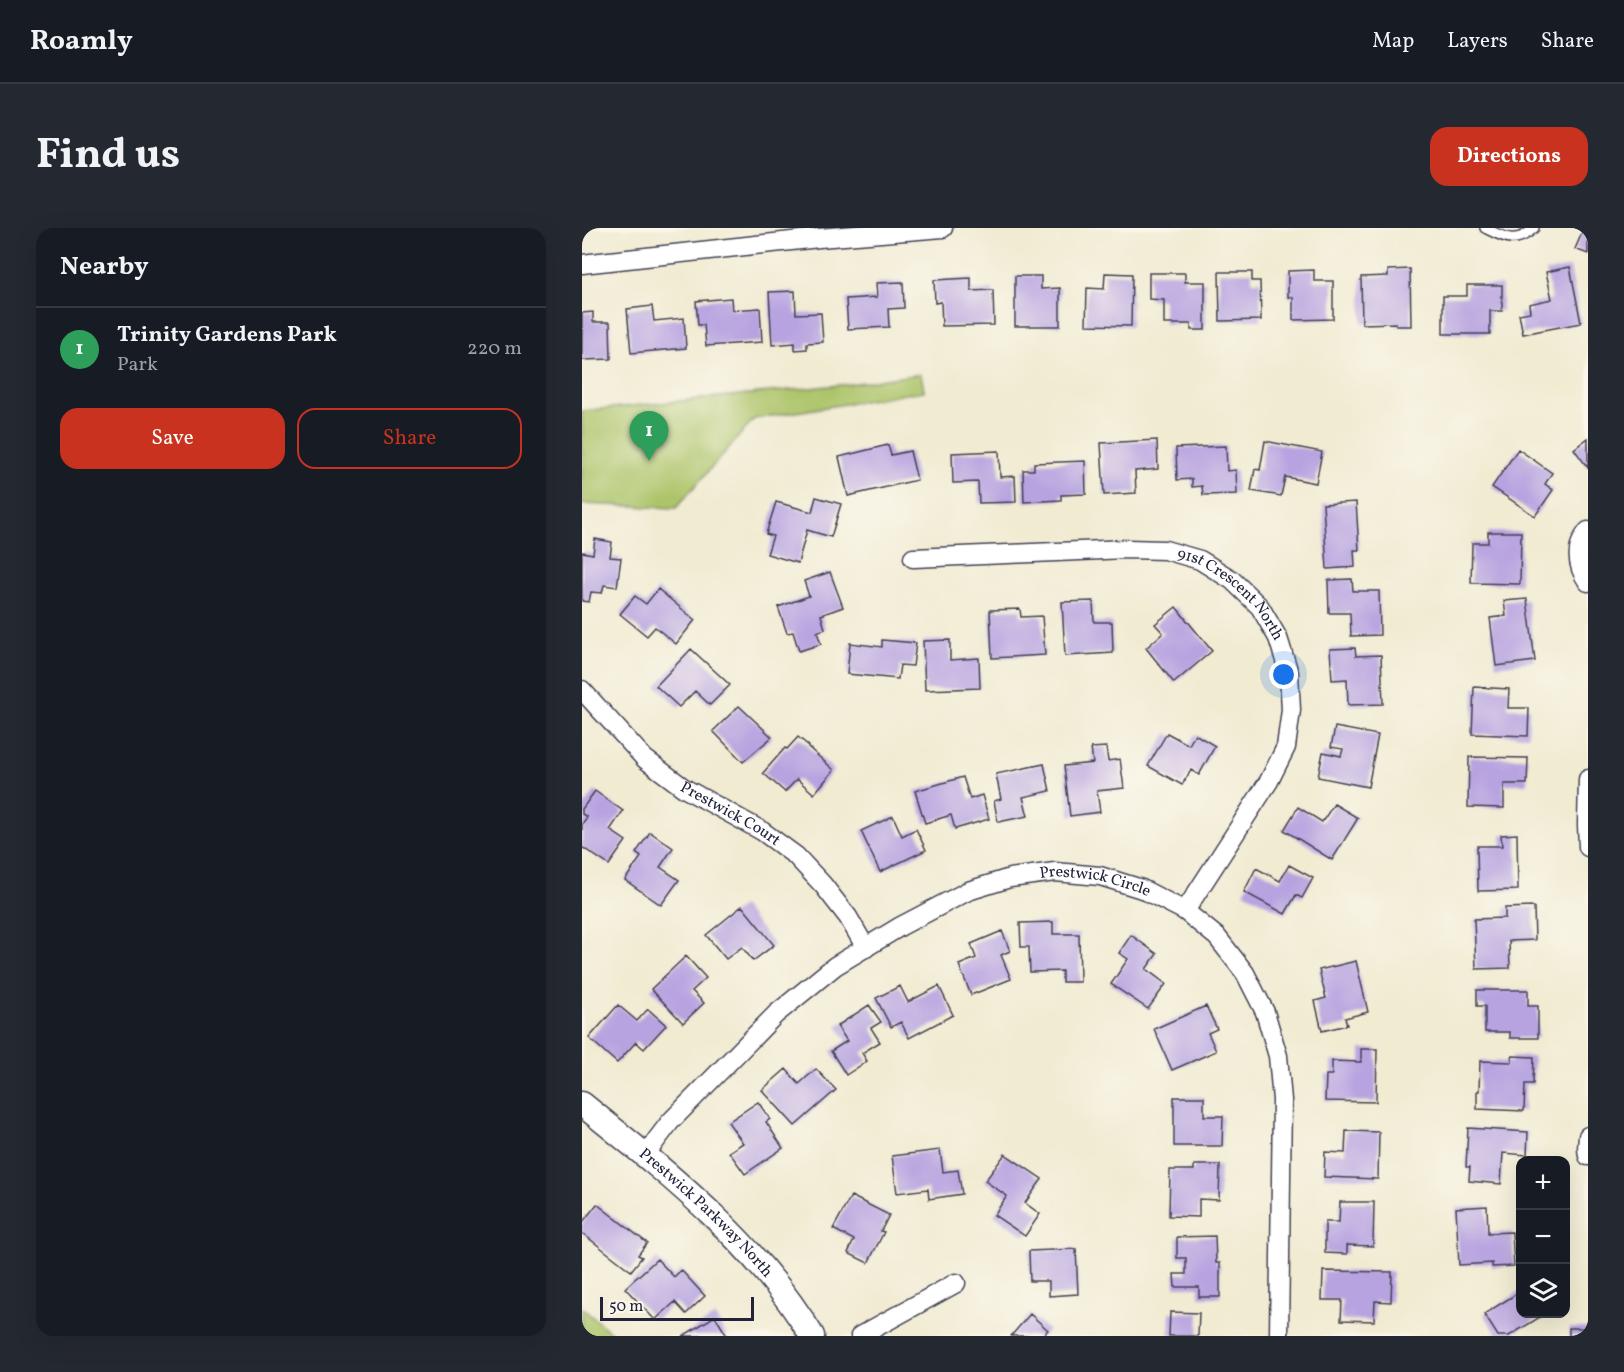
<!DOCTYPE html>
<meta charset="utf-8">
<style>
body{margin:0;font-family:Vollkorn,serif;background:#242831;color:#f1f3f6}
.controls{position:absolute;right:18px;bottom:18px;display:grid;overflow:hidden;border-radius:12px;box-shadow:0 6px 24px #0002}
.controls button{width:54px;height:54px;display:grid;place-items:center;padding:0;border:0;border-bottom:2px solid #363941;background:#171b24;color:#f1f3f6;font:30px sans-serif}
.scale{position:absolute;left:18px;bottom:15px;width:154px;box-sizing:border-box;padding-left:6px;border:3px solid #22223b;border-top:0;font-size:16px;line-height:21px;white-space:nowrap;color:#22223b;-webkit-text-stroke:4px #fbf7ec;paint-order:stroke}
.you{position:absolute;left:702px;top:447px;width:21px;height:21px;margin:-15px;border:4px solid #fff;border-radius:50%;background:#1a73e8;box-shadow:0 0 0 9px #1a73e833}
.badge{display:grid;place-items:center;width:39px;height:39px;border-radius:50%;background:#c8321e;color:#fff;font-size:20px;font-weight:700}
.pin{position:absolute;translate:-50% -50px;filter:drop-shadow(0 2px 3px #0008)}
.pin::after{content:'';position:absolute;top:32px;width:21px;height:18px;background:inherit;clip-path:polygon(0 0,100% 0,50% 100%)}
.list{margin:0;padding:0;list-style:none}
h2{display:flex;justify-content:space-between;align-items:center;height:78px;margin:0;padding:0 24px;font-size:26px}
h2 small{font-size:20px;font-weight:400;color:#9ea1a6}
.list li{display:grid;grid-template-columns:39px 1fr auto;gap:18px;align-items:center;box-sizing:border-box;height:84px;padding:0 24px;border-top:2px solid #363941}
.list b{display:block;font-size:22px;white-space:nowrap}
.list p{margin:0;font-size:20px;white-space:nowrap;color:#9ea1a6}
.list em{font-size:20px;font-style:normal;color:#9ea1a6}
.actions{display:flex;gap:12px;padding:18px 24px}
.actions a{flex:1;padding:14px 0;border:2px solid #c8321e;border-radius:18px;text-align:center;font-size:21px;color:#c8321e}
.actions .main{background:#c8321e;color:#fff}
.icon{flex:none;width:33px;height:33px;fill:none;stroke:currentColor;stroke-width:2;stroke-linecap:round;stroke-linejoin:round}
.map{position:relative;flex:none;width:1006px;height:1108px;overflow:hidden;border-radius:18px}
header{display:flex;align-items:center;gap:36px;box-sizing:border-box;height:84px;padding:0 30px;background:#171b24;border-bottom:2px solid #363941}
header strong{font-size:28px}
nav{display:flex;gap:33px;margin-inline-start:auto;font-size:21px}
.intro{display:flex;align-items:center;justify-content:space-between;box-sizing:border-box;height:144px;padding:0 36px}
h1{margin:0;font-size:42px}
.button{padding:15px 27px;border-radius:18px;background:#c8321e;color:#fff;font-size:21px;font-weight:700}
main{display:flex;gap:36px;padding:0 36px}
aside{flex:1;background:#171b24;border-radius:18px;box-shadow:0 6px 24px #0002}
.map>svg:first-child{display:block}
.green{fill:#adc56b;stroke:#687453;stroke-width:1.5}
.building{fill:#b7a3e0}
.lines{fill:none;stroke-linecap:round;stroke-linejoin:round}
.service-casing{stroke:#414052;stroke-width:12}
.minor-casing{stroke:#414052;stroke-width:21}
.tertiary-casing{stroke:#414052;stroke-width:27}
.service{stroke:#fff;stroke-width:9}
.minor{stroke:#fff;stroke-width:18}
.tertiary{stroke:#fff;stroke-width:24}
.labels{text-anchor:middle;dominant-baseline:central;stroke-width:4.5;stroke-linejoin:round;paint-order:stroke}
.street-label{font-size:16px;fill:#22223b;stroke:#fbf7ec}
</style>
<header>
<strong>Roamly</strong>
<nav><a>Map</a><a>Layers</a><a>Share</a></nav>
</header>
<div class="intro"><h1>Find us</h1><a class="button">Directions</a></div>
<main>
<aside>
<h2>Nearby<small></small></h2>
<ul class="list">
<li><span class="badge" style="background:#2e9e5b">1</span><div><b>Trinity Gardens Park</b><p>Park</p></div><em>220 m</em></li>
</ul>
<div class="actions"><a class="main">Save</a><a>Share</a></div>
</aside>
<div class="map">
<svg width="1006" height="1108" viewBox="0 0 1006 1108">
<rect width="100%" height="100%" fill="#fbf7ec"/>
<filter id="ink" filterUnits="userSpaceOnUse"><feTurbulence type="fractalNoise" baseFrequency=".0167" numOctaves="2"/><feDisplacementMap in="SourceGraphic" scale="12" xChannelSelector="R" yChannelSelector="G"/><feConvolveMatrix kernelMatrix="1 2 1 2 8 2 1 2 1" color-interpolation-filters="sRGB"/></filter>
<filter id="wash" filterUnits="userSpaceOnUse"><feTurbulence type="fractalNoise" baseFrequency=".008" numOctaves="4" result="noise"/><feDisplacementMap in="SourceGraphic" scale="24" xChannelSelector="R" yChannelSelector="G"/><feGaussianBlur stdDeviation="1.35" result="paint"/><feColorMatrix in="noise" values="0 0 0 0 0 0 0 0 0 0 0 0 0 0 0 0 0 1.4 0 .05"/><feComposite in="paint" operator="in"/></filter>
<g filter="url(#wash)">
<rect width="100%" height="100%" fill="#f1ebd2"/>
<path class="green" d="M339 146 342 163 172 191 94 280 0 276V183L267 156Z
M0 1080 33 1108H0Z"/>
<g id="blocks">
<path class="building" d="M1002 0H1006V26L993 21Z
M988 39 999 95 941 106 937 86 948 84 947 76 970 71 964 44Z
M828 41 829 98H814V95L780 96 779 49 806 48V42Z
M732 42V53H751V91L711 92V69H706V43Z
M637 44H670V53H678L679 92 638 93Z
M523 45 550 46 549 98 504 97 505 60 522 61Z
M567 45H603V54H623V102H609V96H582V72L567 71Z
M433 48H459V61L478 60V98H433Z
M389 50V63L411 62 412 97 360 98 359 74 353 75 352 52Z
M321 54 322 80 306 81 307 99 266 101 264 71 295 69 294 55Z
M885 57H920V83H908V106H861V68H885Z
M213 63 214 86 239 85 241 114 225 115V121L213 122V115L190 117 187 64Z
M149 70 150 82 178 80 180 114 124 118 122 97H116L114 73Z
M70 78 72 93 102 90 104 120 49 125 45 81Z
M11 84V94H28L29 131 0 132V85Z
M1006 210V240L992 221Z
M575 212 576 241 553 243 554 265 522 267 519 215Z
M683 213 740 224 734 255 703 249 699 268 669 263 673 241 678 242Z
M306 217 309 227 328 223 335 252 266 268 257 229Z
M644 218 645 243 654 242 655 266 621 267 620 258 610 259V251L595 252 594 220Z
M936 221 970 245 963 256 971 262 953 288 910 259Z
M417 223 418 249 433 248 434 274 397 275 396 254 371 255 370 225Z
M503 233 504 266 479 267V272L442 274 441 242H452V235Z
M234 269 259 276 249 309 225 302 216 335 185 326 191 308 184 306 194 274 230 284Z
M774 274 777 322H772L773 339 745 341 741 276Z
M906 304H939L938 356 889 355 890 315H906Z
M13 311 30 314 28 329 39 330 35 359 22 357 20 365 9 364 7 374 0 373V324L11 326Z
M248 344 261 379 239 387 243 401 235 404 239 416 217 423 211 404 205 405 196 379 227 368 222 353Z
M770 351 771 363H797L798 407 769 408 768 385H747L746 352Z
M76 361 113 392 94 416 73 399 65 408 38 386 53 368 64 376Z
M945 371 953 433 914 438 908 390 924 388 922 373Z
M511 373 512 394H530L531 425 483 428 480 374Z
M594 379 630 423 592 455 564 420 581 405 573 396Z
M438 381 439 389 460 388 463 427 410 430 408 382Z
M300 412 334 415 331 438 318 437 316 451 265 446 268 415 300 419Z
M368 412V432L397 430 398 460 343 462 341 413Z
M773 420 774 428 799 427 801 476 766 477 765 451 750 452 748 421Z
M109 421 148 457 128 477 113 463 97 479 74 458Z
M892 459 927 461 926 480H947L946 508 890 506Z
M157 478 190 509 161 534 131 503Z
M753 499 796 507 786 559 736 549 741 524 759 528 761 521 749 519Z
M585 505 607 517 613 506 633 518 617 547 609 542 600 557 566 538Z
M216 509 227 518 226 519 252 542 232 566 215 551 203 564 181 545 203 520 205 521Z
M524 519 526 533 538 531 542 560 515 563 518 584 488 588 482 538 511 535 509 520Z
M887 529 946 530 945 556H922V580L886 579Z
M462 536 468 563 441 569 446 588 416 594 412 573 419 571 414 546Z
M381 549 388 571 400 567 407 591 373 601 369 587 343 595 333 563Z
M13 563 41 583 28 602 44 613 27 637 0 619V596L5 589 0 586V581Z
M752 576 776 590 750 632 702 602 716 579 740 594Z
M311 588 320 608 334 601 344 622 298 644 279 603Z
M68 604 91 620 78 639 97 652 79 677 43 652 59 629 54 625Z
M935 606 936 662 896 663 895 618H920L919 607Z
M707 637 731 650 720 670 714 667 703 686 662 664 674 640 698 653Z
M160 678 192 717 171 733 160 719 144 731 124 707Z
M952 679 953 712 927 713 928 740 894 741 892 691 923 690V680Z
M471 694V706H497L498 754H480V743L448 744 447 719H439L438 695Z
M420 703 428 723 419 727 429 751 389 767 377 737 394 730 389 716Z
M549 707 575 726 564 741 584 756 566 781 529 756 546 731 537 725Z
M104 728 124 750 110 763 122 775 101 795 69 761Z
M774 733 786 784 763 790 765 797 740 803 733 773 744 770 737 742Z
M318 758 326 774 357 758 371 787 327 810 319 794 309 799 294 770Z
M895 762H946V778H956V810H928V804H903V778H895Z
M36 777 55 793 66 781 84 797 62 821 54 814 35 835 7 810Z
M287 777 299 794 289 800 298 814 280 825 285 833 264 847 249 823 265 813 255 798Z
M624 778 635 801 626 805 634 823 590 842 572 801Z
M779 821H795L794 874 743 873 744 847H750V833L779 834Z
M930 828 952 829 951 856H943L942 883 895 881V863H897L898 833 930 834Z
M204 841 217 856 234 841 254 862 213 898 180 862Z
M592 869H622V888H641L640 918H592Z
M176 874 188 891 184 894 201 920 163 946 147 924 161 915 146 894Z
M886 900 946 904 945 927 921 925 919 956 887 953 888 939H884Z
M764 903 797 904 796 951 742 949 743 924 763 925Z
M358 922 361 944 376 942 380 966 347 971 346 961 315 965 310 928Z
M423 926 460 951 443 975 458 986 443 1008 412 987 425 968 403 953Z
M612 937H638L637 972 617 971V989L587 988 588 942H612Z
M269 968 307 987 299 1003 302 1004 286 1035 266 1025 272 1012 251 1001Z
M758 974H792L791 1018 765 1017V1026L743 1025V994H757Z
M15 976 65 1015 56 1027 60 1029 49 1043 0 1005V995Z
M905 978 906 1005 930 1004 932 1038 910 1039V1035L877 1037 874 980Z
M633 1008 634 1035H638V1069H617V1059H593L592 1046H604V1030H595V1009Z
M494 1021 496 1066 467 1068V1053H448L447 1023Z
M75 1031 92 1049 99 1042 123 1068 104 1086 93 1074 73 1092 43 1060Z
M741 1043 810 1044 809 1074 793 1073 792 1093 759 1092 760 1072H740Z
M939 1063V1086H963L927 1108H916L902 1086Z
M588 1084 617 1085 616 1108H587Z
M448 1086 466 1102 460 1108H429Z
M133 1088 145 1108H101Z
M987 1100H1006V1108H987Z"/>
</g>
</g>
<g filter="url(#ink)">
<use href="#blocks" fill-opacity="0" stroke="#414052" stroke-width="1.5"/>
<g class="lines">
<g class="service-casing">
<path id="service" d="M903 0C923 10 934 17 952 0"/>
</g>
<g class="minor-casing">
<g id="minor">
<path d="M0 36 237 10 361 0"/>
<path d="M1006 303C993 319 994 337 1006 354"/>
<path id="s1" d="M331 330 545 321 583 322 618 332 650 352 678 379 696 410 707 445 709 482 704 519 687 553 603 683"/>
<path id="s2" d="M0 462 63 531 102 560 180 603 214 628 241 657 266 689 284 720"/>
<path d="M1006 551 1005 597 1006 619"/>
<path d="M1006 908 1005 921 1006 928"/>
<path id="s3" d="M63 927 88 894 194 786 253 738 319 698 386 663 428 650 473 644 518 648 560 661 603 683 635 709 663 745 683 784 696 828 700 872 697 1108"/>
<path d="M278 1108 374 1055"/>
</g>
</g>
<g class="tertiary-casing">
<g id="tertiary">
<path id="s4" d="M0 876C85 945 173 1013 230 1108"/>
</g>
</g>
<use href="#service" class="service"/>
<use href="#minor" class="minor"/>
<use href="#tertiary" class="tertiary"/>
</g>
</g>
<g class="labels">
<g class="street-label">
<text stroke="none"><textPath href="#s1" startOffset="334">91st Crescent North</textPath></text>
<text stroke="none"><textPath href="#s2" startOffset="195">Prestwick Court</textPath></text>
<text stroke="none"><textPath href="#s3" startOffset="552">Prestwick Circle</textPath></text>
<text stroke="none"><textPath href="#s4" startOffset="165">Prestwick Parkway North</textPath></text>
</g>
</g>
</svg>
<div class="controls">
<button>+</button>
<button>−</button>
<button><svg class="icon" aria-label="layers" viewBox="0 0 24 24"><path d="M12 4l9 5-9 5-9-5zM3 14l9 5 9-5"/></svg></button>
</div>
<div class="scale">50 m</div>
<div class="you"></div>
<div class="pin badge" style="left:67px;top:233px;background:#2e9e5b">1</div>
</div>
</main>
